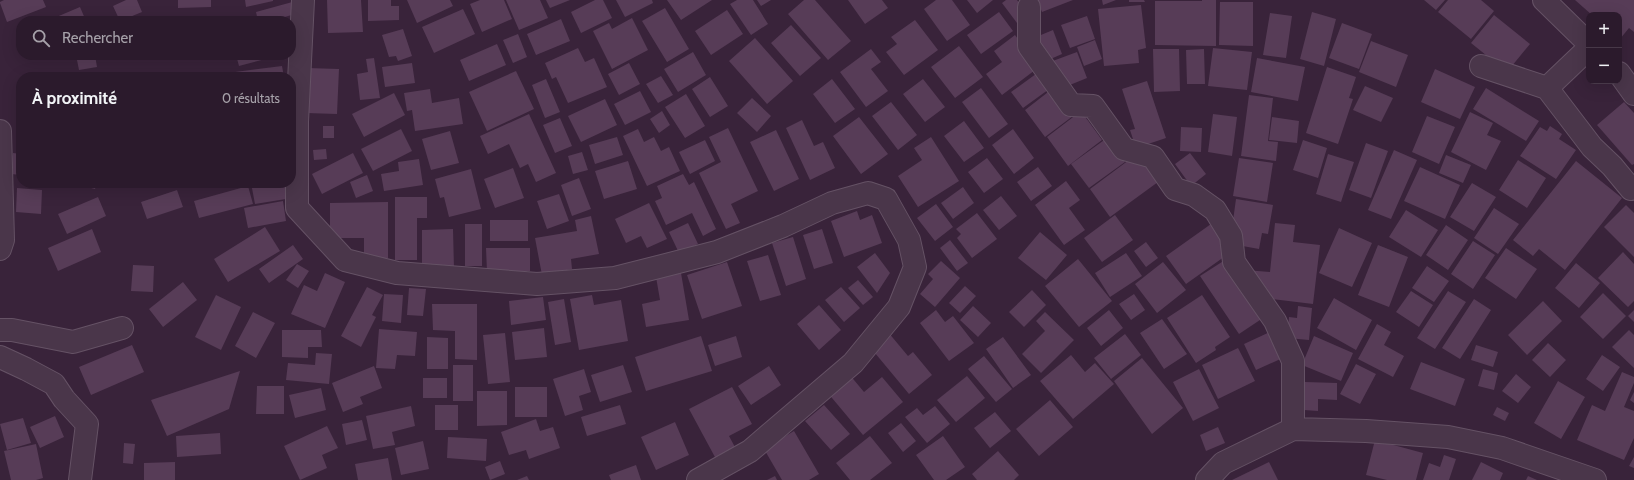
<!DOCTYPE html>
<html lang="fr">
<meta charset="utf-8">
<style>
body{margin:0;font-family:Cabin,sans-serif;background:#372738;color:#f1f3f6}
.controls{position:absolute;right:12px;top:12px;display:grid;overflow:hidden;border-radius:8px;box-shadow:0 4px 16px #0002}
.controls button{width:36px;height:36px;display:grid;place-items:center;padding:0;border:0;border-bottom:1px solid #473848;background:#2b1a2c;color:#f1f3f6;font:20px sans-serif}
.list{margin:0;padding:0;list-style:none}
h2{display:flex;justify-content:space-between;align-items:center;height:52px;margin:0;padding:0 16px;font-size:17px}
h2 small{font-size:13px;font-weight:400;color:#a6a1a9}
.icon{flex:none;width:22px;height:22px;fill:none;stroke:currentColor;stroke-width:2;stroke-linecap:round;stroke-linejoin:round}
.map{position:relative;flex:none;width:1634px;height:480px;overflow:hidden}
.search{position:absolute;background:#2b1a2c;box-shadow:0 4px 16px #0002;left:16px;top:16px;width:280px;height:44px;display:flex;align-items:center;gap:10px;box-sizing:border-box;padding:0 14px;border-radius:16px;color:#a6a1a9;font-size:15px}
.panel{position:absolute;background:#2b1a2c;box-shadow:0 4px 16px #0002;left:16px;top:72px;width:280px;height:116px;border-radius:16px}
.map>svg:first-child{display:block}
.building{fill:#573c57}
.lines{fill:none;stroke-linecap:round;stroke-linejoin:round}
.minor-casing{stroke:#655265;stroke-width:24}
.minor{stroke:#4a364a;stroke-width:22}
</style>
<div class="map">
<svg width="1634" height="480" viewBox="0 0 1634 480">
<rect width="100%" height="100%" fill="#39233a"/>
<path class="building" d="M4 0H43L46 7 7 22 0 3V2Z
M126 0H137L142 12 120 21 113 6Z
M178 0H211V7L178 8Z
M245 0H273V1L246 7Z
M327 0H361L363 32 328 33Z
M368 0H391V6H399V20L368 21Z
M407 0H450L453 6 417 23Z
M480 0H504L512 19 482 32 470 4Z
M506 0H540L548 18 519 30Z
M546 0H570L550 8Z
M595 0H603L612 18 581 33 571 12Z
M616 0H652L653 3 625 17Z
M667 0H712L681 20Z
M737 0H753L768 24 751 35 730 4Z
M757 0H771L761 6Z
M804 0H815L851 41 828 60 788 14Z
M848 0H882L888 8 865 24Z
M936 0H952L970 25 947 41 924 9Z
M967 0H993L977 13Z
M1006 0H1017L1028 15 1017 23 1002 3Z
M1037 0H1073L1042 12Z
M1102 0H1116L1103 5Z
M1129 0H1144L1145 2H1129Z
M1202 0H1216V46L1155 45V1H1202Z
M1424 0H1445L1436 10Z
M1448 0H1481L1494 11 1471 39 1438 12Z
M1575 0H1634V32L1629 28 1620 39 1619 15H1592Z
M296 1 299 13 270 21H258L256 12Z
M1220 2H1253V46L1219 45Z
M1141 5 1146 48 1138 50 1139 63 1104 66 1098 9Z
M80 7 86 21H47Z
M665 8 689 49 667 62 642 21Z
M463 9 475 34 434 53 422 27Z
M727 10 743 34 711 55 695 31Z
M999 12 1013 31 981 54 967 35Z
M1312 12 1336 19 1324 66 1300 59Z
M1270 13 1292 16 1286 58 1263 55Z
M1494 15 1530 44 1507 72 1471 43Z
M1087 16 1095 39 1070 48 1061 25Z
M632 18 648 50 612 69 593 31 609 23 612 29Z
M561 19 570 41 536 55 527 34Z
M915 20 938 50 904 75 886 52 897 44 891 37Z
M1342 23 1372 34 1359 69 1329 58Z
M791 25 821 58 800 76 771 43Z
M403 29 412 56 398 61 396 56 389 57 382 35Z
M1053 30 1062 54 1046 61 1036 37Z
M518 34 527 57 513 63 503 40Z
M1015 35 1039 67 1002 95 986 74 1002 62 994 51Z
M755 38 793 81 767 104 729 61Z
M1095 40 1102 59 1084 66 1077 47Z
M1371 41 1408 55 1396 87 1359 72Z
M497 44 506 65 469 81 460 60Z
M959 46 983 77 955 98 931 67Z
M578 48 585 62 594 58 607 87 568 103 556 77 552 79 545 63Z
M1213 48 1252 52 1247 90 1208 86Z
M871 49 881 62 871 69 888 91 866 107 840 72Z
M1153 49H1179L1180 91 1154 92Z
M1204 49 1205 84H1187L1186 50Z
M693 52 706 75 678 92 664 69Z
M1077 52 1087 78 1060 89 1050 62Z
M31 55H41L32 59Z
M76 55H95L97 67 79 70Z
M183 55H206V56L184 58Z
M236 55H280L239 66Z
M374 58 380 98 360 100 357 74 368 72 366 59Z
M1257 58 1305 67 1298 101 1251 92Z
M412 63 415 83 385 87 382 67Z
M629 63 640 84 619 95 608 74Z
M282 66 284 77H236L235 72Z
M1327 67 1356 77 1349 98 1353 99 1338 144 1306 133Z
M307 68 339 69 337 114 306 113Z
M1435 69 1475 87 1460 119 1421 102Z
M516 71 534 109 487 131 469 92Z
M1040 71 1052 87 1023 108 1011 92Z
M661 76 673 95 658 103 646 84Z
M710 77 728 106 710 117 692 89Z
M546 79 560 112 545 118 532 85Z
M832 79 855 109 835 123 813 94Z
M923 79 945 107 925 122 903 94Z
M1147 81 1166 138 1136 148 1130 130 1135 129 1122 89Z
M1365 86 1393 98 1381 122 1353 110Z
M981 88 1008 124 989 138 962 102Z
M1486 88 1539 121 1526 141 1473 109Z
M430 89 432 103 459 98 463 124 415 131 412 110 407 111 404 93Z
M1052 89 1073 116 1045 137 1025 110Z
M640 91 651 112 625 125 614 104Z
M394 93 405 115 364 137 352 114Z
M686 94 705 126 685 138 665 107Z
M1249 95 1273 98 1268 141 1278 142 1276 161 1241 156Z
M752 98 771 116 757 132 737 113Z
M605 99 617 125 581 142 568 116Z
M891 102 917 135 898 150 872 116Z
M1624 102 1634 113V164L1632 165 1597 125Z
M662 111 670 125 659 133 650 119Z
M1081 111 1102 140 1068 166 1047 137Z
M1470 112 1493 123 1487 135 1501 141 1486 170 1451 152Z
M529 114 556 173 536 182 528 164 520 168 509 144 488 154 480 136Z
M1213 114 1237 117 1232 156 1208 152Z
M1427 116 1455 127 1439 164 1412 152Z
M859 117 888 154 861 174 833 136Z
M1272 117 1299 121 1297 143 1269 140Z
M560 118 572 146 555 153 543 125Z
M802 120 814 146 823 142 835 168 810 180 786 128Z
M964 121 984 148 964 162 944 136Z
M323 126H334V138H323Z
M1550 126 1562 134 1559 139 1576 150 1556 179 1520 156 1540 127 1547 131Z
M1181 127 1202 128 1201 152 1180 151Z
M728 128 758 191 731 204 740 223 726 229 699 173 721 162 709 137Z
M401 129 412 151 373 171 361 149Z
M638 129 644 142 654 137 661 151 669 147 680 171 647 186 623 136Z
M1013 129 1034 158 1014 174 992 145Z
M776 130 799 179 774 191 750 142Z
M450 131 459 163 431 170 422 139Z
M617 137 623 155 595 164 589 145Z
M931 137 959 181 918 207 898 176 922 160 914 148Z
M1107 138 1125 162 1089 188 1071 164Z
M705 140 715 161 690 174 679 152Z
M1303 140 1327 148 1318 178 1293 170Z
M1366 143 1388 151 1371 198 1349 190Z
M326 149 327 159 314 160 313 150Z
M1394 150 1417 160 1391 219 1368 210Z
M582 152 588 170 573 174 568 156Z
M13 153 21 154V175L11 174Z
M353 153 363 173 322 194 312 174Z
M1190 153 1206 174 1191 186 1175 164Z
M1137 154 1158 182 1110 217 1090 189Z
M1328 154 1354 162 1341 202 1316 194Z
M1446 155 1471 165 1463 183 1439 173Z
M987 158 1003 179 984 193 968 172Z
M1239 158 1273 163 1267 202 1233 196Z
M419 159 423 185 384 191 381 174 399 171 398 162Z
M1518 160 1546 178 1527 208 1499 190Z
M628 161 637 189 604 199 595 171Z
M1576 161 1622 198 1565 270 1539 249 1533 256 1513 240Z
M1038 167 1052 186 1031 201 1017 182Z
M1420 167 1460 185 1445 219 1404 201Z
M513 168 524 198 495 208 484 179Z
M471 169 481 209 449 217 444 197 440 198 435 179Z
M683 174 689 185 694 182 716 229 703 236 692 213 666 225 655 201 662 198 657 186Z
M367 175 373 191 356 198 350 182Z
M579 178 591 209 572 216 561 185Z
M1066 181 1080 200 1069 208 1085 230 1064 245 1035 205Z
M72 183H97L95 189Z
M164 183H180L166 188Z
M251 183H290L292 198 255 204Z
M1472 183 1496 197 1474 231 1450 217Z
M248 186 253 204 199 218 194 201Z
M963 187 974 203 953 219 941 203Z
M17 188 42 190 41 214 16 212Z
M177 190 183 207 147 219 141 202Z
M559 194 569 221 547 229 537 201Z
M1001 196 1017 216 999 230 983 210Z
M98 197 106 216 67 234 58 214Z
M395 197H427V218H417V260H395Z
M1236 199 1273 205 1268 234 1262 233 1259 249 1237 245 1232 228Z
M283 201 286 221 248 228 244 208Z
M388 202V258H364V238H330V203Z
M649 203 667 239 647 248 641 236 626 243 615 219Z
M936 204 953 227 935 241 917 218Z
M1626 205 1634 213V257L1604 227Z
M1494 208 1519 224 1498 254 1474 238Z
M1406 210 1438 230 1421 257 1389 237Z
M857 211 860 220 872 215 882 243 844 257 831 221Z
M977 213 997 239 972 258 957 238 961 234 956 229Z
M1115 215 1133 240 1102 262 1084 238Z
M591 216 599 254 571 259 572 269 542 275 535 238 577 231 575 220Z
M490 220H528V241H490Z
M688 223 698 244 679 253 669 232Z
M1275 223 1295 225 1293 242 1320 245 1313 304 1265 298 1245 270 1270 272Z
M465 224H482V266H465Z
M1211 224 1231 252 1186 284 1166 256Z
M1446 225 1468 240 1448 270 1426 255Z
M265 227 280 251 228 282 214 259Z
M1339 228 1372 243 1352 287 1319 273Z
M92 229 101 252 58 271 48 248Z
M453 229 454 269 422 270V230Z
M822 229 833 263 814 269 803 235Z
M1040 232 1067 255 1046 280 1018 258Z
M793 237 806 279 786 286 772 243Z
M950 240 968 263 957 271 940 248Z
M1473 241 1495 255 1473 289 1451 274Z
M1146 242 1158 258 1146 267 1134 251Z
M293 245 303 259 269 283 259 269Z
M1378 245 1408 257 1389 307 1358 295Z
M486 248H530V271L487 272Z
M1506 248 1537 269 1516 299 1485 278Z
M1623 252 1634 264V301L1628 307 1598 278Z
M875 253 890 273 877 293 857 267Z
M1126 253 1142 276 1110 297 1095 273Z
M768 255 781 295 760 301 747 261Z
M1078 259 1112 301 1079 327 1045 286Z
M1225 260 1263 318 1239 334 1200 276Z
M941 261 960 278 935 307 920 294 933 279 928 274Z
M727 262 742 306 702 319 687 275Z
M1163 262 1186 290 1157 313 1135 284Z
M1576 263 1600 283 1579 308 1555 288Z
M297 264 309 271 298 288 286 280Z
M133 265 154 266 153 292 131 291Z
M1427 266 1449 281 1434 302 1412 288Z
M325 273 345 282 325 328 291 314 304 285 317 291Z
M681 273 689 320 646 327 642 304 660 300 656 277Z
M858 280 873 297 863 305 848 288Z
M183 282 197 300 163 327 149 309Z
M965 286 976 296 960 313 949 303Z
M367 287 383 295 372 315 376 317 361 347 341 336Z
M841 287 860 308 844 322 825 300Z
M409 288 426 289 423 316 407 315Z
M1032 290 1046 305 1024 327 1009 312Z
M1411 291 1433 305 1419 327 1396 312Z
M1448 291 1466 302 1435 349 1417 338Z
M1603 293 1626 316 1603 339 1580 317Z
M384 294 403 295 401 323 382 321Z
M1134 294 1145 310 1131 320 1119 304Z
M216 295 241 307 221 350 195 337Z
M592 295 594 305 621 300 628 341 579 350 570 299Z
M1202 295 1230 337 1215 347 1216 350 1196 363 1167 318Z
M543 297 546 320 511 325 509 301Z
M1334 298 1372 320 1356 350 1317 328Z
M564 299 571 342 555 345 548 302Z
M1474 299 1491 310 1460 359 1442 348Z
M1543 301 1562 321 1527 355 1508 335Z
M432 304H477V360L455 359V331L433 330Z
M819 305 841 330 819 350 797 324Z
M973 306 991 323 978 337 960 320Z
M1298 306 1312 308 1309 340 1287 338 1289 317 1297 318Z
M936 310 945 322 953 316 974 343 949 361 920 323Z
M1109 310 1123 328 1101 346 1087 328Z
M1634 310V322L1628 316Z
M253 312 275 323 256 358 235 346Z
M1045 312 1074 340 1041 373 1022 354 1045 331 1036 321Z
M1162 319 1187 354 1164 369 1140 333Z
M1377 324 1391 332 1384 345 1404 356 1393 377 1358 359Z
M544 328 547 357 515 360 512 332Z
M379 329 417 332 415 356 397 355 395 369 376 368Z
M282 330H321L322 347H308V358L282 357Z
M1629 330 1634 335V368L1612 347Z
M1272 331 1285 357 1256 370 1244 344Z
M888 332 908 356 913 352 932 375 909 394 870 347Z
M505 333 510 382 488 384 483 335Z
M1125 334 1141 355 1111 379 1094 358Z
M701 336 712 371 646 391 635 357Z
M736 336 742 357 715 366 708 345Z
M1314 336 1353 353 1341 381 1302 365Z
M427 337 448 338V369H427Z
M1003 337 1031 375 1013 388 986 349Z
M1548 343 1566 360 1550 377 1532 360Z
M132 345 144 372 91 395 79 367Z
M1476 345 1498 352 1493 367 1471 360Z
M1238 348 1255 381 1218 399 1202 365Z
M316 353 332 354 329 384 286 380 288 363 315 365Z
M1071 355 1085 372 1095 363 1114 384 1073 419 1040 381Z
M1602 355 1620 367 1603 391 1586 379Z
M984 356 1012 389 996 402 968 369Z
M1142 358 1183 408 1152 434 1114 381Z
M1421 362 1465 379 1455 406 1410 389Z
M1356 364 1376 374 1360 404 1340 394Z
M453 365H473V401H453Z
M623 365 632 392 600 402 591 375Z
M374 366 382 388 360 397 363 404 343 412 332 383Z
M769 366 781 385 751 405 738 386Z
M584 369 591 392 579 396 583 410 565 416 553 379Z
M1199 369 1219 408 1193 421 1173 382Z
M1483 369 1498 373 1494 390 1478 386Z
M240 371 229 409 167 436 151 400Z
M1622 372 1634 377V383L1624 407 1634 411V438L1624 460 1577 440 1592 405 1605 411Z
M849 374 864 392 882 377 903 402 863 435 827 392Z
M1516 374 1531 387 1518 403 1502 391Z
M967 376 985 398 956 422 937 400Z
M423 378H447V398H423Z
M1558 381 1585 397 1561 439 1534 423Z
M1305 382 1337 383V400L1318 399V411L1304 410Z
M257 386H284V414H256Z
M515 387H547V417H515Z
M732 387 752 424 729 436 736 449 716 459 689 409Z
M321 388 326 410 295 418 289 395Z
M477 391H507V425L477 426Z
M1634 392V403L1630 400Z
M1050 400 1073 427 1039 456 1016 429Z
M435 405H458V430H435Z
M620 405 626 424 587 436 581 417Z
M824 405 850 434 831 450 805 421Z
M411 406 415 426 392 432 395 445 373 449 366 416Z
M935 406 950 424 927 443 905 417 917 408 923 415Z
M1497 407 1509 413 1505 421 1493 415Z
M995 412 1011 431 990 448 974 428Z
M55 416 64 437 40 448 30 427Z
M23 418 31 443 7 450 0 424Z
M536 419 540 431 553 427 560 448 529 459 526 450 509 455 501 432Z
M362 420 367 440 346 445 342 424Z
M675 422 689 455 656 470 641 437Z
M901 423 916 441 903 452 888 433Z
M327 426 338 448 322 455 327 468 300 480 284 446Z
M1218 427 1225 443 1206 451 1200 435Z
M794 431 819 474 809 480H782L764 449Z
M220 433 221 454 177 457 176 436Z
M870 436 892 463 870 480H850L836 463Z
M943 436 965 467 946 480H934L916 455Z
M448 437 487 439 486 461 447 458Z
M1375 440 1423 453 1416 480H1387L1366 475Z
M423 441 429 469 401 475 395 448Z
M124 443 135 444 133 464 123 463Z
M36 444 43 478 36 480H11L4 451Z
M998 451 1019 475 1014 480H977L972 474Z
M1444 455 1456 459 1449 480H1423L1429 463 1440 467Z
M1634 457V468L1629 466Z
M388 458 392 480H358L355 464Z
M500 461 505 474 490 480 485 467Z
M175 462V480H144V463Z
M1269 462 1278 480H1232Z
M1481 462 1503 473 1500 480H1472Z
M636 465 641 480H611L609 475Z
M527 476 529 480H517Z
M775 476 777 480H767Z
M1528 476 1537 480H1526Z"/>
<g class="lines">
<g class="minor-casing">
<path id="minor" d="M303 0 297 122V208L345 260 397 273 537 284 615 278 717 252 783 226 832 203 868 193 886 199 909 240 915 267 899 307 853 363 750 451 698 480
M1544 0 1589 44
M1029 7V46L1071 105 1093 106 1124 149 1153 157 1175 189 1194 195 1215 210 1231 236 1234 262 1275 321 1293 361V429
M1481 66 1547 88 1589 48
M1619 73 1634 94
M1547 88 1592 147 1612 166 1631 189
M0 131 3 240 0 249
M0 330H12L73 342 122 328
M0 357 26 369 54 384 64 399 87 424 80 480
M1207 480 1223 463 1293 429 1366 431 1448 437 1502 448 1595 480"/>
</g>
<use href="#minor" class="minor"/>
</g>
</svg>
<div class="controls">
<button>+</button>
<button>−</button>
</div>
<div class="search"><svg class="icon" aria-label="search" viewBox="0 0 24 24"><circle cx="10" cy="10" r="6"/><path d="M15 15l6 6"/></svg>Rechercher</div>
<section class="panel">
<h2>À proximité<small>0 résultats</small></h2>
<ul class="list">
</ul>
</section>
</div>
